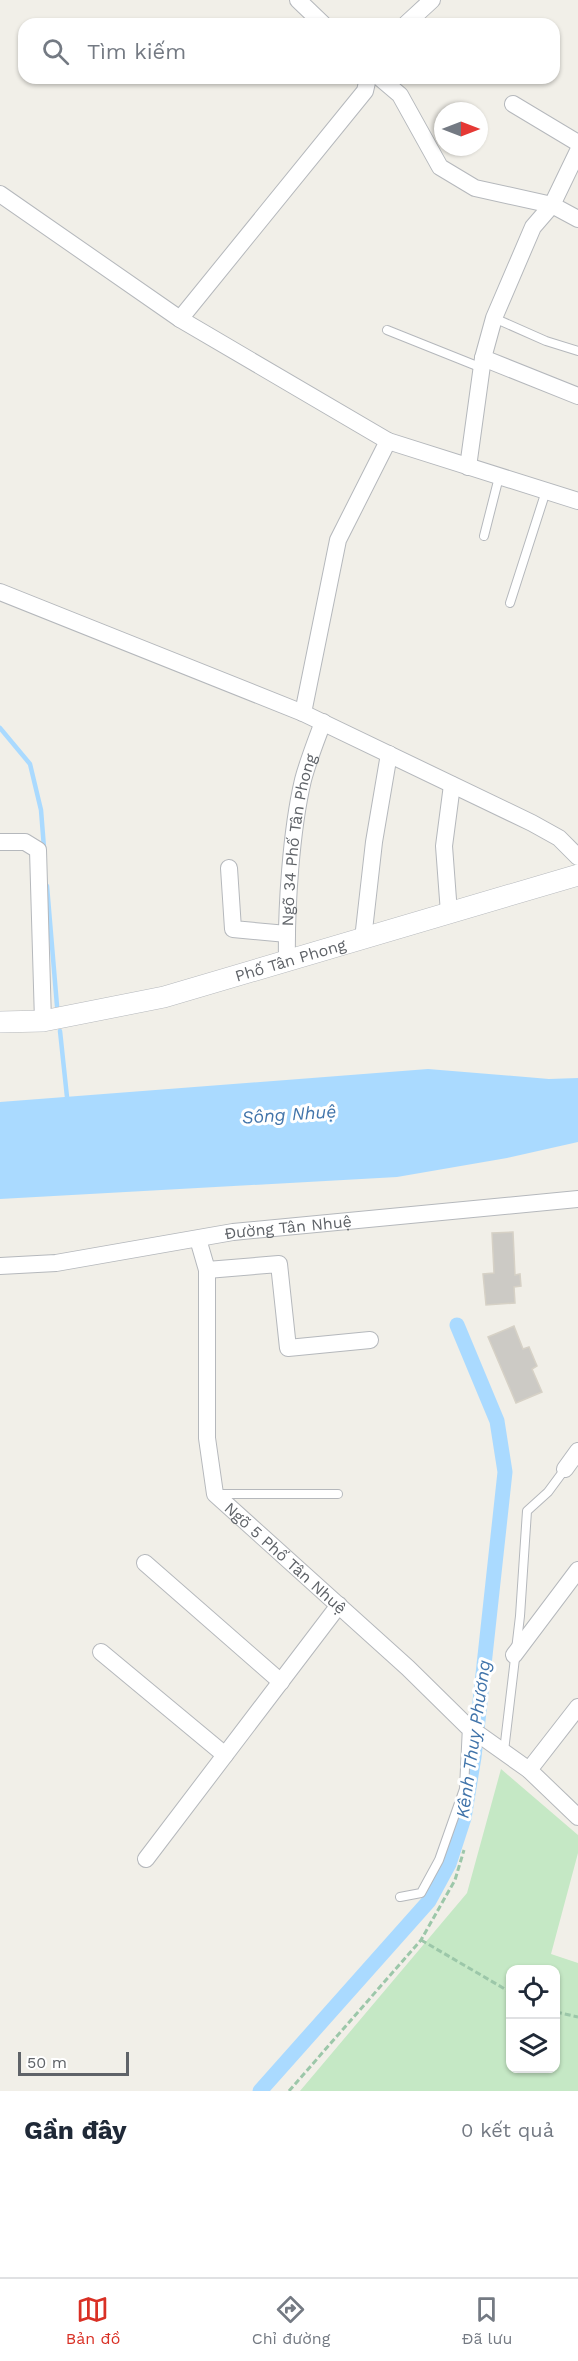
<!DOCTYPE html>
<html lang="vi">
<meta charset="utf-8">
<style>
body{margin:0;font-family:"Work Sans",sans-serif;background:#f6f6f7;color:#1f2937}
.controls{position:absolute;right:18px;bottom:18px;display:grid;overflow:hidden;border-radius:12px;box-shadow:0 2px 4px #0004}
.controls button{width:54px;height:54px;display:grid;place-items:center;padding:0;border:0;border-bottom:2px solid #e0e1e3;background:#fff;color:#1f2937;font:30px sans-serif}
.compass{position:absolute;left:434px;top:102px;width:54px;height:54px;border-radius:50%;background:#fff;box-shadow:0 2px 4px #0004;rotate:90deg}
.scale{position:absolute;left:18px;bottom:15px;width:111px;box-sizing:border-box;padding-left:6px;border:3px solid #5f6368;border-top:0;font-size:16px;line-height:21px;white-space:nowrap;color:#5f6368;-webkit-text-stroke:4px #fff;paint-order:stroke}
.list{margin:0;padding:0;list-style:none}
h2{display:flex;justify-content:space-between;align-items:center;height:78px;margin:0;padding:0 24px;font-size:26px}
h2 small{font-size:20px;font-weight:400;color:#747a83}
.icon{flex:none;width:33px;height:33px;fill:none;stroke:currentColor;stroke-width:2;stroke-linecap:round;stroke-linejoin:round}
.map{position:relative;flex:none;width:578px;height:2091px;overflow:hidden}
.search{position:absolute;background:#fff;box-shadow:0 2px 4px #0004;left:18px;right:18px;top:18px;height:66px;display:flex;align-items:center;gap:15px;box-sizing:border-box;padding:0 21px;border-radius:18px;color:#747a83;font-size:22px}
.sheet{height:186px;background:#fff}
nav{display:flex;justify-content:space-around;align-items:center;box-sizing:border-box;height:84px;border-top:2px solid #e0e1e3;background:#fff;font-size:16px;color:#747a83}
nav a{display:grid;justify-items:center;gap:3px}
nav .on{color:#d93025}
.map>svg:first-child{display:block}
.green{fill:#c5e8c5;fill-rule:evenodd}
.water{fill:#aadaff}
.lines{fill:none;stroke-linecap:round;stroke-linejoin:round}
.stream{stroke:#aadaff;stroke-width:4.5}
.canal{stroke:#aadaff;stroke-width:15}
.building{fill:#cccac5;stroke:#d6d1c6;stroke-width:1.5}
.service-casing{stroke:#b5b8bc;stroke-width:10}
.minor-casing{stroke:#b5b8bc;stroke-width:18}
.tertiary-casing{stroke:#b5b8bc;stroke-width:22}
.path{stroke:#9cc7a9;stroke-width:3;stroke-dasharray:6 3;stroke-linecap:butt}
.service{stroke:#fff;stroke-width:8}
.minor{stroke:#fff;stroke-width:16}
.tertiary{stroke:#fff;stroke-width:21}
.labels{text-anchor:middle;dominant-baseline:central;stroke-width:6;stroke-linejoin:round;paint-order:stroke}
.street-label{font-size:16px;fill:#5f6368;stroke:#fff}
.water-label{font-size:18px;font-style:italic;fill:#4174aa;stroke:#fff}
</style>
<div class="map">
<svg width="578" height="2091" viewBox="0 0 578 2091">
<rect width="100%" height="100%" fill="#f1efe8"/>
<path class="green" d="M501 1769 578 1835V1853L551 1954 578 1963V2091H300L467 1893ZM510 1970H556V2068H510Z"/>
<path class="water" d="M428 1069 549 1079 578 1078V1142L507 1158 397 1177 0 1199V1102Z"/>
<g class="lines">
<path class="stream" d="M0 728 30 764 41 810 44 848
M47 886 57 1006
M60 1031 67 1097"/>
<path class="canal" d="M260 2091 429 1901 449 1864 464 1818 474 1757 505 1472 497 1421 457 1325"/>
</g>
<path class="building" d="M513 1232 515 1275 520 1274 521 1286 514 1287 515 1303 486 1305 483 1274 494 1273 492 1233Z
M514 1326 523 1349 529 1347 537 1366 532 1369 542 1392 516 1403 488 1337Z"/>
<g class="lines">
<g class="service-casing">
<path id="service" d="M494 318 546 341 578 351
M387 330 482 368
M484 536 499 477
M510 603 546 491
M218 1494H338
M504 1751 520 1616 527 1511 548 1492 565 1469
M400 1897 421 1893 439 1860 464 1789 467 1726"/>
</g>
<g class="minor-casing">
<g id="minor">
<path d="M298 0 323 24"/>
<path d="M406 24 432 0"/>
<path d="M380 78 400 95 440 167 475 188 552 205 578 219"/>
<path d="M513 104 578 143"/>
<path d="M0 194 180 319 388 441 578 501"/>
<path d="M180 319 365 91 368 78"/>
<path d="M483 358 578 396"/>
<path d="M468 467 483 358 494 318 533 227 552 205 578 151"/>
<path d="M0 592 303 713 532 823 559 838 578 857"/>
<path d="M303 713 338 540 388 441"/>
<path d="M0 842H25L38 850 43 1021"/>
<path d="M229 868 233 929 287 934"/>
<path d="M449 913 444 846 452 785"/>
<path d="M363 939 374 842 389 754"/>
<path id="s1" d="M287 961C286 909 291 831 303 780 308 761 316 741 323 722"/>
<path id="s2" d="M198 1239 207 1270V1438L215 1494 408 1668 467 1726 529 1770 578 1817"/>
<path id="s3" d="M0 1266 56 1263 233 1232 578 1199"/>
<path d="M207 1270 279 1264 288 1348 370 1340"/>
<path d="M565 1469 578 1451"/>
<path d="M145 1563 281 1682"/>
<path d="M101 1652 225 1755"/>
<path d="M514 1655 578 1570"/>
<path d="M529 1770 578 1707"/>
<path d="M146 1859 339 1605"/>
</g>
</g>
<g class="tertiary-casing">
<g id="tertiary">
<path id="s4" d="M0 1022 43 1021 164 997 578 875"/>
</g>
</g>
<path class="path" d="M421 1940 510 1992
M556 2012 578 2017
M289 2091 421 1940 455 1880 464 1850"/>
<use href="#service" class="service"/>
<use href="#minor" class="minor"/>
<use href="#tertiary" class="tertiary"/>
</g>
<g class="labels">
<g class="street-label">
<text stroke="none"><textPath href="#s1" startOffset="122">Ngõ 34 Phố Tân Phong</textPath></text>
<text stroke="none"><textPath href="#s4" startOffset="298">Phố Tân Phong</textPath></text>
<text stroke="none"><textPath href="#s3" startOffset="291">Đường Tân Nhuệ</textPath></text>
<text stroke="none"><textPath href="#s2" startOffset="352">Ngõ 5 Phố Tân Nhuệ</textPath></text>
</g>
<g class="water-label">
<text transform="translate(289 1114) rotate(-4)">Sông Nhuệ</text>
<text transform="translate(473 1739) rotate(-82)">Kênh Thuỵ Phương</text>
</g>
</g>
</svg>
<div class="controls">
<button><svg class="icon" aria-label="locate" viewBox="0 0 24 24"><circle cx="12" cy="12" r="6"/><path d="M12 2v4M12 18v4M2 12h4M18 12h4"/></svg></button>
<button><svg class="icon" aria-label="layers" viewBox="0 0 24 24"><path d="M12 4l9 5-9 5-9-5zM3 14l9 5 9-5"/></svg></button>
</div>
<svg class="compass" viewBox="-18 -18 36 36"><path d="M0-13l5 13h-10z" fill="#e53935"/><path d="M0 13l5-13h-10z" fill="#747a83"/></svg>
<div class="scale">50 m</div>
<div class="search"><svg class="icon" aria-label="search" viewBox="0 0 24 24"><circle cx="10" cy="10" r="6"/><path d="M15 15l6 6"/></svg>Tìm kiếm</div>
</div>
<section class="sheet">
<h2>Gần đây<small>0 kết quả</small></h2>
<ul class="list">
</ul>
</section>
<nav>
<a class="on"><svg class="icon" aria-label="map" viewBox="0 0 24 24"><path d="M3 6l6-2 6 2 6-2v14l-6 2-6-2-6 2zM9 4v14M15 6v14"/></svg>Bản đồ</a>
<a><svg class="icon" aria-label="directions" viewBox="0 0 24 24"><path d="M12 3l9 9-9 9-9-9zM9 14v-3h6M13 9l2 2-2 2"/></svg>Chỉ đường</a>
<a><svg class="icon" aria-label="saved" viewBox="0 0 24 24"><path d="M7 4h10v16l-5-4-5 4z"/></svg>Đã lưu</a>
</nav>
